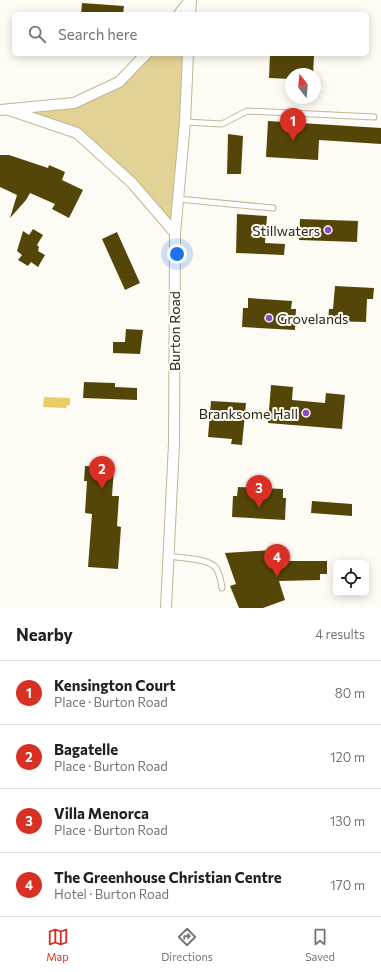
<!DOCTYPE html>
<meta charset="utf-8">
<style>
body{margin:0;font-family:Commissioner,sans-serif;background:#f2f2f2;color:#202124}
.controls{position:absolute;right:12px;bottom:12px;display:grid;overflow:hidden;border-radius:6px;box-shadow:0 2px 10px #0003}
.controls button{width:36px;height:36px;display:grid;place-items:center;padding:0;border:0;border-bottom:1px solid #e0e0e0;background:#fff;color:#202124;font:20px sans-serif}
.compass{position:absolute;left:285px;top:68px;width:36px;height:36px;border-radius:50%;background:#fff;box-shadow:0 2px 10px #0003;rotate:344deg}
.you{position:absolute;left:177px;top:254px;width:14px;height:14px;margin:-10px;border:3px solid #fff;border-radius:50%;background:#1a73e8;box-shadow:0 0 0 6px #1a73e833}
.badge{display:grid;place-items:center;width:26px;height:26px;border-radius:50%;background:#d93025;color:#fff;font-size:13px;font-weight:700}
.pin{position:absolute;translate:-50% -33px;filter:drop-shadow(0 1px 2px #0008)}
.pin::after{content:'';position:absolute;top:21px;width:14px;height:12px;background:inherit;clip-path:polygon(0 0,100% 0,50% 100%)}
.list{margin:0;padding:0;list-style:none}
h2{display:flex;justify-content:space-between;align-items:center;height:52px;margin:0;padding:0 16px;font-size:17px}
h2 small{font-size:13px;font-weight:400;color:#757577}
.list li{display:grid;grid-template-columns:26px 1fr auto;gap:12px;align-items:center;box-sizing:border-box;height:64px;padding:0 16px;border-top:1px solid #e0e0e0}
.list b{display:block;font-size:15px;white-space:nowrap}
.list p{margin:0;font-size:13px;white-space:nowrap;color:#757577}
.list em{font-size:13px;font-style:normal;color:#757577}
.icon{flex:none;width:22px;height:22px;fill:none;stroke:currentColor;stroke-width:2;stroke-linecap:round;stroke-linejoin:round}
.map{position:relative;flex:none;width:381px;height:608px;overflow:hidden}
.search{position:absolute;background:#fff;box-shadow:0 2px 10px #0003;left:12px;right:12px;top:12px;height:44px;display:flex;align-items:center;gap:10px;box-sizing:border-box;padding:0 14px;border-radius:6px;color:#757577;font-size:15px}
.sheet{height:308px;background:#fff}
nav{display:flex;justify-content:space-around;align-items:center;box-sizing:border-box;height:56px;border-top:1px solid #e0e0e0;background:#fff;font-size:11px;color:#757577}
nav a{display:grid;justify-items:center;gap:2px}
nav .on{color:#d93025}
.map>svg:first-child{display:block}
.green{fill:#e3d295}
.water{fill:#e9ce65}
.building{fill:#544609}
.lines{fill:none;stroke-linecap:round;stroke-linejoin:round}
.service-casing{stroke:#c0b794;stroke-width:7}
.minor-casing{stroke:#c0b794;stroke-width:12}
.service{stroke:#fff;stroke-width:5}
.minor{stroke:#fff;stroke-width:10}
.poi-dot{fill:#894cc2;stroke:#fdfbf4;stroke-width:1.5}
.labels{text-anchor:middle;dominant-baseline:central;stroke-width:4;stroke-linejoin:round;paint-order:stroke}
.poi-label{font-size:14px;fill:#292618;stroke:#fdfbf4;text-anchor:end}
.street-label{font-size:14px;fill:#292618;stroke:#fdfbf4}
</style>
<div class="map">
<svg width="381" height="608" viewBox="0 0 381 608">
<rect width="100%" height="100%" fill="#fdfbf4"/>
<path class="green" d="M146 54H188L175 233 77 133 13 110 74 103 119 82Z"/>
<path class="water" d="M44 397 70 398V405H67L66 408 43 407Z"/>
<path class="building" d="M82 3 124 6 123 14H81Z
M270 54 314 56 313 74H291V79L269 78Z
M268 121 381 128V144L319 140 318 160 266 157Z
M228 134 243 136 241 174H227Z
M0 155H9L48 168 49 165 65 172 62 180 83 190 69 218 52 209 55 204 30 193 26 200 10 218 17 195 0 187Z
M237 214 267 216 265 243 285 244 284 255 236 253Z
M300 219 358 221 357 242 299 240Z
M33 229 43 235 37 245 39 247 38 251 45 255 38 267 31 262 28 266 18 260 22 255 17 251 23 231 29 235Z
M117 232 140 283 125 290 102 239Z
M335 286 374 288 373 299H367L366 322 328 321 329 309H333Z
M248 298 292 301 291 309H296L295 330 242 327 243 308H248Z
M126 329 143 330 140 354 113 353V342H125Z
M84 382 115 383V387L137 388V400L83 398Z
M271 385 293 387 292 400 325 403 326 393 345 395 342 429 268 423Z
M211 401 246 403 242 445 231 444 232 439 208 437Z
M85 466 114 468 112 496H119L117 526 121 527 118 569 88 567 92 514 85 513 87 481H84Z
M238 487 283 489V498H286L285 520 232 517 233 496H237Z
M312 501 352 504V516L311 513Z
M273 550 277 561H327V574H320V580L279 581 285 600 263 608H239L230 586 236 584 225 553Z"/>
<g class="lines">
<g class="service-casing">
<path id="service" d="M185 122 222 124 247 111 374 117
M178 199 273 208
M168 556C180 558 209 558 216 568 220 574 221 581 222 588"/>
</g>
<g class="minor-casing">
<path id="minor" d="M179 14 190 0
M190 14 191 0
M0 110 74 103 119 82 146 54
M9 110 77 133 132 183 175 233
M166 608 174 443 175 233 185 122 188 54"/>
</g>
<use href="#service" class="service"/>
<use href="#minor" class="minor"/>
</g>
<g class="poi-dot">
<circle cx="328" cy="230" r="4"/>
<circle cx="269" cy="318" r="4"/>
<circle cx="306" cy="413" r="4"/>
</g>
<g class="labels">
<g class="poi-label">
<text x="320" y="230">Stillwaters</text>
<text x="277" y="318" text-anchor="start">Grovelands</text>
<text x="298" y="413">Branksome Hall</text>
</g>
<g class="street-label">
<text transform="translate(174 331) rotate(-90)">Burton Road</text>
</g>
</g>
</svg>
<div class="controls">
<button><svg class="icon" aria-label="locate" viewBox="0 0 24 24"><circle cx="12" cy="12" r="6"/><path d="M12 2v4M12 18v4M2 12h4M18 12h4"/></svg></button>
</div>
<svg class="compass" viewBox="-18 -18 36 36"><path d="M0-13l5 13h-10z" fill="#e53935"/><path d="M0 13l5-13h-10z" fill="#757577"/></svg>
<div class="you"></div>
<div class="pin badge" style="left:293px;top:141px">1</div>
<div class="pin badge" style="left:102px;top:489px">2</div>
<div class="pin badge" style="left:259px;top:508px">3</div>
<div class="pin badge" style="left:277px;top:577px">4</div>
<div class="search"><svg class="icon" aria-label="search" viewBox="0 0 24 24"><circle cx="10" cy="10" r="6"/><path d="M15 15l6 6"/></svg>Search here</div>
</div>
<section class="sheet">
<h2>Nearby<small>4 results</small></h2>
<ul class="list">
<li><span class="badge">1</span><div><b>Kensington Court</b><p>Place · Burton Road</p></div><em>80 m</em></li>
<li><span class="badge">2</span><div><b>Bagatelle</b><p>Place · Burton Road</p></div><em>120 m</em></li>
<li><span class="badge">3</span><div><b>Villa Menorca</b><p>Place · Burton Road</p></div><em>130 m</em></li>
<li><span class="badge">4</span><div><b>The Greenhouse Christian Centre</b><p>Hotel · Burton Road</p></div><em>170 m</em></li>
</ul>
</section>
<nav>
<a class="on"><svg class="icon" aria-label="map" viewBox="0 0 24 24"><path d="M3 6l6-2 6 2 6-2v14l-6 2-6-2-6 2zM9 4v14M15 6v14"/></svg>Map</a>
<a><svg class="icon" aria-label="directions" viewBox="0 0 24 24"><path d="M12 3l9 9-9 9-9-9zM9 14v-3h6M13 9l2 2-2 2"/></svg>Directions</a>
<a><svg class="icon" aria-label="saved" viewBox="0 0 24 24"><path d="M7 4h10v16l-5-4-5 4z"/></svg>Saved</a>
</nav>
